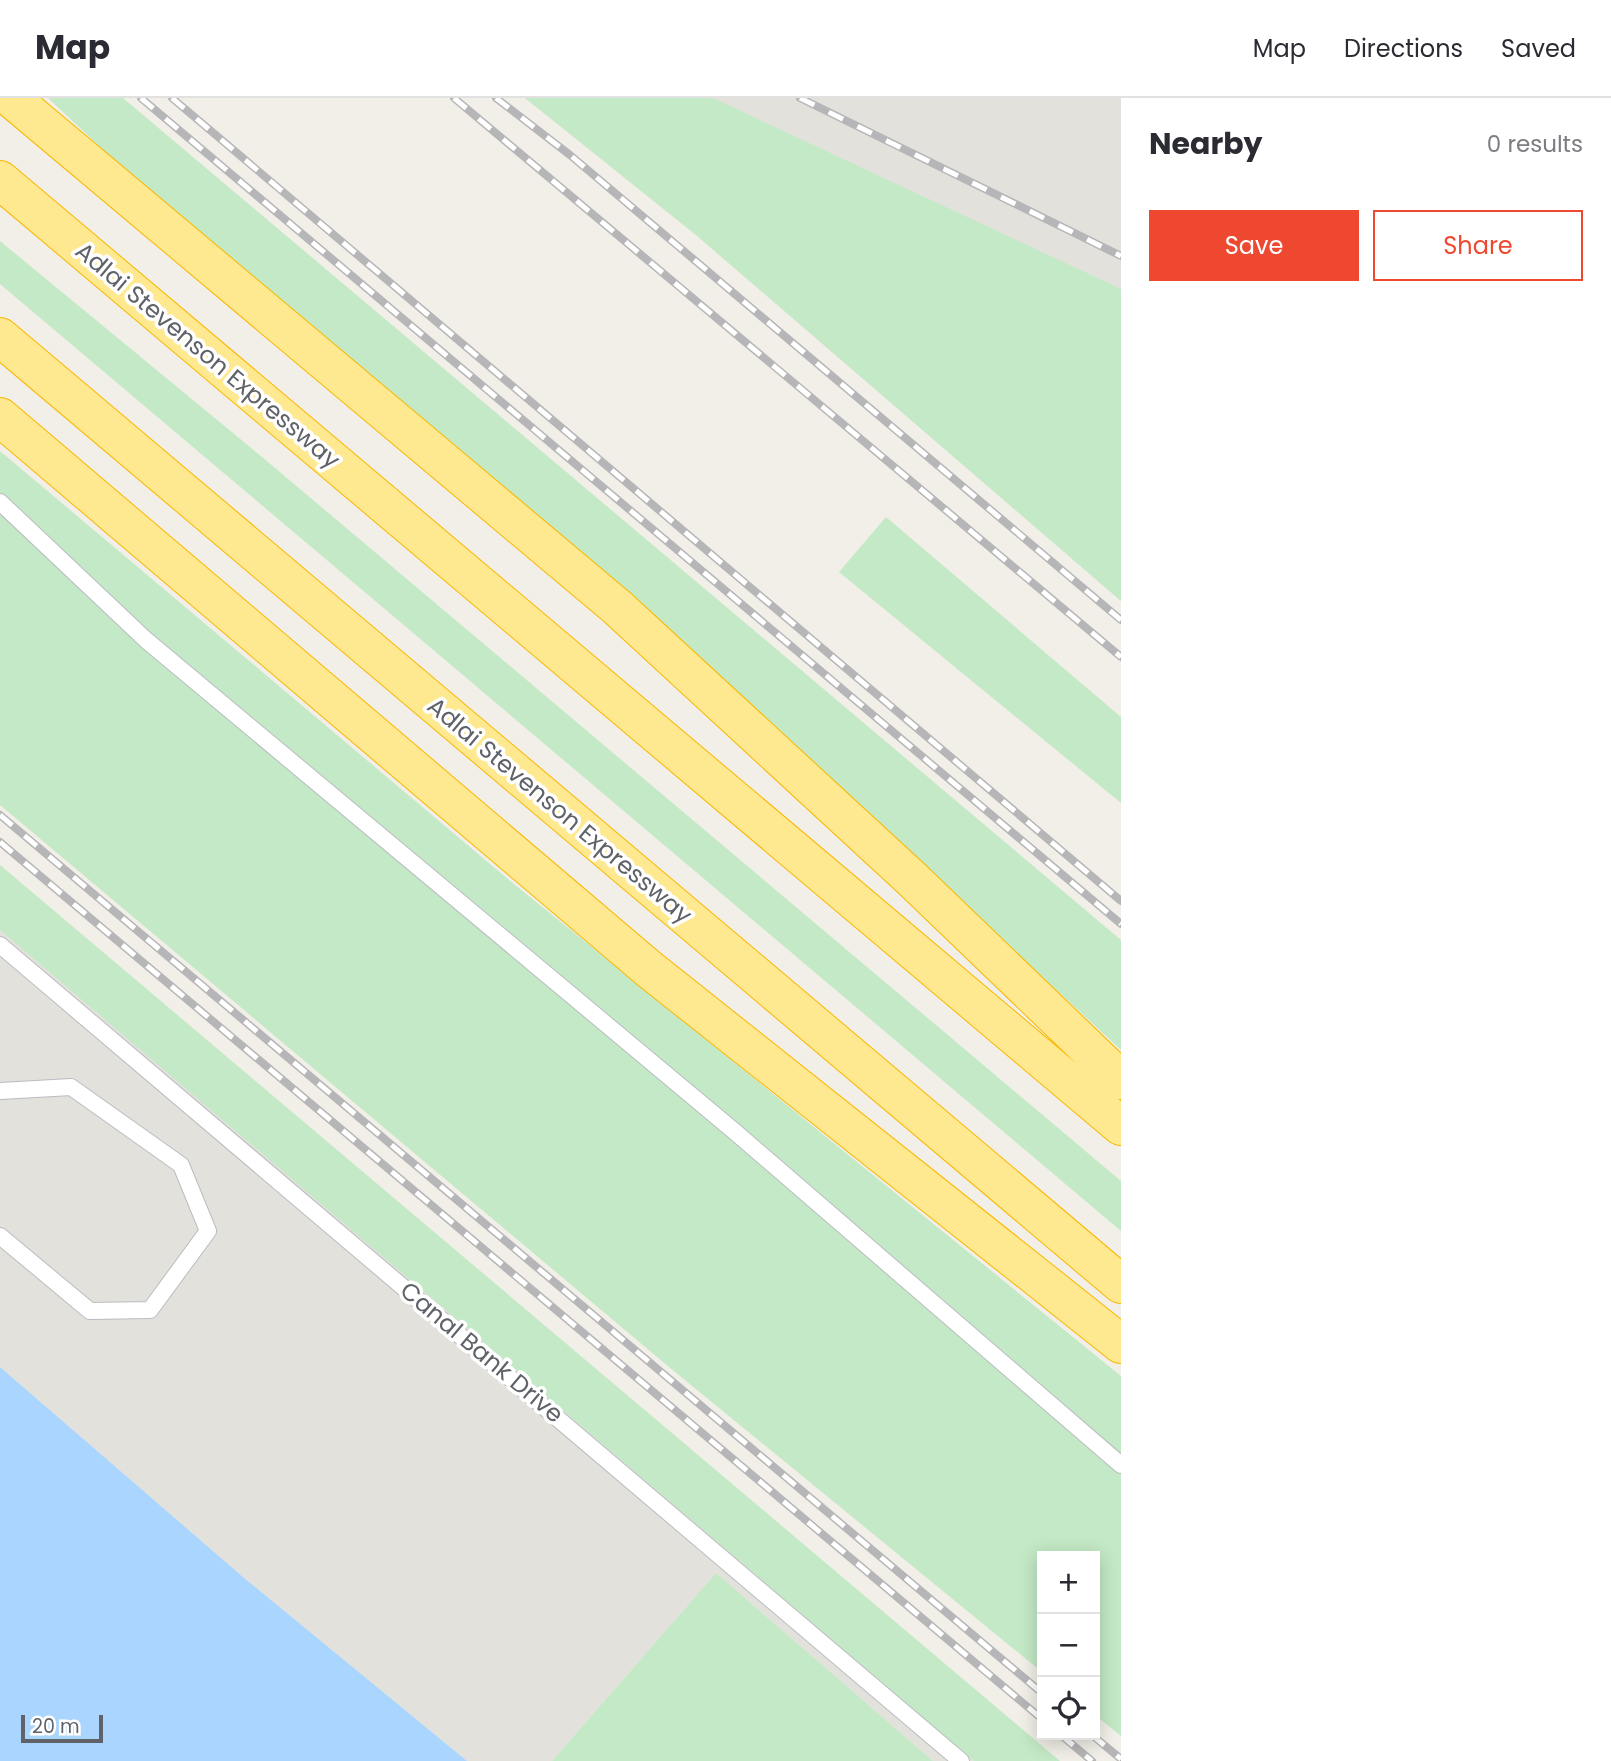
<!DOCTYPE html>
<meta charset="utf-8">
<style>
body{margin:0;font-family:Poppins,sans-serif;background:#f7f7f7;color:#2b2b33}
.controls{position:absolute;right:21px;bottom:21px;display:grid;overflow:hidden;border-radius:0px;box-shadow:0 4px 18px #0003}
.controls button{width:63px;height:63px;display:grid;place-items:center;padding:0;border:0;border-bottom:2px solid #e1e1e2;background:#fff;color:#2b2b33;font:35px sans-serif}
.scale{position:absolute;left:21px;bottom:18px;width:82px;box-sizing:border-box;padding-left:7px;border:4px solid #5f6268;border-top:0;font-size:19px;line-height:24px;white-space:nowrap;color:#5f6268;-webkit-text-stroke:5px #fff;paint-order:stroke}
.list{margin:0;padding:0;list-style:none}
h2{display:flex;justify-content:space-between;align-items:center;height:91px;margin:0;padding:0 28px;font-size:30px}
h2 small{font-size:23px;font-weight:400;color:#7c7c81}
.actions{display:flex;gap:14px;padding:21px 28px}
.actions a{flex:1;padding:16px 0;border:2px solid #ee4930;border-radius:0px;text-align:center;font-size:24px;color:#ee4930}
.actions .main{background:#ee4930;color:#fff}
.icon{flex:none;width:38px;height:38px;fill:none;stroke:currentColor;stroke-width:2;stroke-linecap:round;stroke-linejoin:round}
.map{position:relative;flex:none;width:1121px;height:1663px;overflow:hidden}
header{display:flex;align-items:center;gap:42px;box-sizing:border-box;height:98px;padding:0 35px;background:#fff;border-bottom:2px solid #e1e1e2}
header strong{font-size:33px}
nav{display:flex;gap:38px;margin-inline-start:auto;font-size:24px}
main{display:flex}
aside{flex:1;background:#fff}
.map>svg:first-child{display:block}
.industrial{fill:#e3e1dc}
.green{fill:#c4e9c6}
.water{fill:#a9d5ff}
.lines{fill:none;stroke-linecap:round;stroke-linejoin:round}
.service-casing{stroke:#babcc1;stroke-width:18}
.motorway-casing{stroke:#f8b700;stroke-width:40}
.service{stroke:#fff;stroke-width:16}
.motorway{stroke:#ffe990;stroke-width:38}
.rail-casing{stroke:#b6b6b8;stroke-width:8}
.rail{stroke:#fff;stroke-width:5;stroke-dasharray:16;stroke-linecap:butt}
.labels{text-anchor:middle;dominant-baseline:central;stroke-width:7;stroke-linejoin:round;paint-order:stroke}
.street-label{font-size:24px;fill:#5f6268;stroke:#fff}
</style>
<header>
<strong>Map</strong>
<nav><a>Map</a><a>Directions</a><a>Saved</a></nav>
</header>
<main>
<div class="map">
<svg width="1121" height="1663" viewBox="0 0 1121 1663">
<rect width="100%" height="100%" fill="#f1efe7"/>
<path class="industrial" d="M525 0H1121V503L696 137Z
M0 832 626 1364 974 1663H933L716 1475 552 1663H467L243 1479 0 1269Z"/>
<path class="green" d="M48 0H123L1121 842V952L765 621 190 133Z
M525 0H713L1121 191V503L696 137Z
M0 143 262 359 1121 1083V1133L0 186Z
M0 353 509 782 1121 1278V1638L1095 1617V1458H1042V1574L669 1269 0 707Z
M886 419 1121 619V705L839 474Z
M0 767 1060 1663H974L0 832Z
M716 1475 933 1663H552Z"/>
<path class="water" d="M0 1269 243 1479 467 1663H0Z"/>
<g class="lines">
<g class="service-casing">
<path id="service" d="M0 404 146 542 734 1033 1121 1367
M0 847 961 1663
M0 993 71 989 181 1067 208 1133 150 1212 90 1213 0 1138"/>
</g>
<g class="motorway-casing">
<path id="motorway" d="M11 0 617 509 912 781 1121 982
M0 82 1121 1028
M0 239 1121 1186
M0 319 649 871 1121 1246"/>
</g>
<use href="#service" class="service"/>
<use href="#motorway" class="motorway"/>
<g class="rail-casing">
<path id="rail" d="M141 0 1121 826
M172 0 1121 803
M454 0 1121 559
M496 0 570 57 1121 522
M800 0 1121 158
M0 717 1042 1595
M0 744 1042 1621
M1061 1637 1092 1663
M1092 1637 1121 1661"/>
</g>
<use href="#rail" class="rail"/>
</g>
<g class="labels">
<g class="street-label">
<text transform="translate(208 257) rotate(40)">Adlai Stevenson Expressway</text>
<text transform="translate(560 712) rotate(40)">Adlai Stevenson Expressway</text>
<text transform="translate(482 1254) rotate(40)">Canal Bank Drive</text>
</g>
</g>
</svg>
<div class="controls">
<button>+</button>
<button>−</button>
<button><svg class="icon" aria-label="locate" viewBox="0 0 24 24"><circle cx="12" cy="12" r="6"/><path d="M12 2v4M12 18v4M2 12h4M18 12h4"/></svg></button>
</div>
<div class="scale">20 m</div>
</div>
<aside>
<h2>Nearby<small>0 results</small></h2>
<ul class="list">
</ul>
<div class="actions"><a class="main">Save</a><a>Share</a></div>
</aside>
</main>
